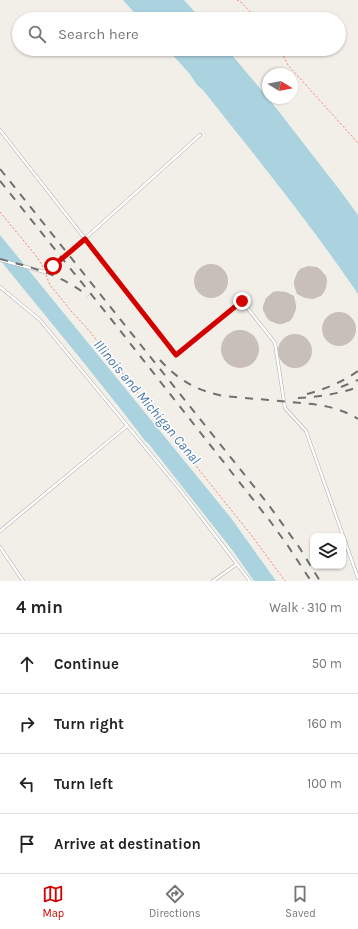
<!DOCTYPE html>
<meta charset="utf-8">
<style>
body{margin:0;font-family:Karla,sans-serif;background:#f2f2f2;color:#222}
.controls{position:absolute;right:12px;bottom:12px;display:grid;overflow:hidden;border-radius:8px;box-shadow:0 1px 3px #0004}
.controls button{width:36px;height:36px;display:grid;place-items:center;padding:0;border:0;border-bottom:1px solid #e0e0e0;background:#fff;color:#222;font:20px sans-serif}
.compass{position:absolute;left:262px;top:68px;width:36px;height:36px;border-radius:50%;background:#fff;box-shadow:0 1px 3px #0004;rotate:100deg}
.stop{position:absolute;width:12px;height:12px;margin:-9px;border:3px solid #d40000;border-radius:50%;background:#fff}
.stop.end{background:#d40000;border-color:#fff;box-shadow:0 1px 4px #0008}
.list{margin:0;padding:0;list-style:none}
h2{display:flex;justify-content:space-between;align-items:center;height:52px;margin:0;padding:0 16px;font-size:17px}
h2 small{font-size:13px;font-weight:400;color:#767676}
.list li{display:grid;grid-template-columns:26px 1fr auto;gap:12px;align-items:center;box-sizing:border-box;height:60px;padding:0 16px;border-top:1px solid #e0e0e0}
.list b{display:block;font-size:15px;white-space:nowrap}
.list em{font-size:13px;font-style:normal;color:#767676}
.icon{flex:none;width:22px;height:22px;fill:none;stroke:currentColor;stroke-width:2;stroke-linecap:round;stroke-linejoin:round}
.map{position:relative;flex:none;width:358px;height:581px;overflow:hidden}
.search{position:absolute;background:#fff;box-shadow:0 1px 3px #0004;left:12px;right:12px;top:12px;height:44px;display:flex;align-items:center;gap:10px;box-sizing:border-box;padding:0 14px;border-radius:22px;color:#767676;font-size:15px}
.sheet{height:292px;background:#fff}
nav{display:flex;justify-content:space-around;align-items:center;box-sizing:border-box;height:56px;border-top:1px solid #e0e0e0;background:#fff;font-size:11px;color:#767676}
nav a{display:grid;justify-items:center;gap:2px}
nav .on{color:#d40000}
.map>svg:first-child{display:block}
.water{fill:#aad3df}
.building{fill:#c7bfb8}
.lines{fill:none;stroke-linecap:round;stroke-linejoin:round}
.service-casing{stroke:#a9a9a9;stroke-width:3.5}
.path{stroke:#fa8072;stroke-width:1;stroke-dasharray:2 2;stroke-linecap:butt}
.service{stroke:#fff;stroke-width:2.5}
.rail{stroke:#707070;stroke-width:2;stroke-dasharray:8 8;stroke-linecap:butt}
.route{stroke:#d40000;stroke-width:5}
.labels{text-anchor:middle;dominant-baseline:central;stroke-width:3;stroke-linejoin:round;paint-order:stroke}
.water-label{font-size:14px;font-style:italic;fill:#4a7aab;stroke:#fff}
</style>
<div class="map">
<svg width="358" height="581" viewBox="0 0 358 581">
<rect width="100%" height="100%" fill="#f2efe9"/>
<path class="water" d="M123 0H184L201 19H140Z
M167 49H227L273 104 342 193 358 215V294C310 223 256 157 203 90L197 85 189 73Z
M0 235 231 518 276 581H254L233 551 148 443 146 442 123 412 80 358 0 260Z"/>
<path class="building" d="M194 281a17 17 0 1 1 34 0a17 17 0 1 1-34 0Z
M308 266 317 267 320 269 326 276 327 280 326 288 324 292 321 296 313 299 305 298 297 294 294 285V281L297 273 300 269Z
M277 291 286 292 294 296 296 305V309L293 317 290 321 282 324H278L270 321 267 318 263 310V306L266 298 273 292Z
M322 329a17 17 0 1 1 34 0a17 17 0 1 1-34 0Z
M221 349a19 19 0 1 1 38 0a19 19 0 1 1-38 0Z
M278 351a17 17 0 1 1 34 0a17 17 0 1 1-34 0Z"/>
<g class="lines">
<g class="service-casing">
<path id="service" d="M0 130 176 355 242 301 275 343 285 408 306 431 358 578
M0 260 45 272 71 251 200 135
M0 287 40 320 182 492 250 581
M0 531 127 426
M0 547 23 581
M213 581 237 564"/>
</g>
<path class="path" d="M237 0 242 3 257 19
M280 49 288 65 358 143
M0 212 37 257 43 267
M46 275 50 285 72 312 87 328 156 416 252 536 285 581"/>
<use href="#service" class="service"/>
<path class="rail" d="M0 169 268 504 299 547 320 581
M0 181 111 319 270 521 288 546 311 581
M0 259C33 268 60 274 88 296
M160 360C178 380 197 391 224 396L312 404C328 406 344 410 358 419
M341 387 358 380
M307 394C326 389 342 382 358 371
M298 398C319 397 338 394 358 387"/>
</g>
<g class="lines">
<path class="route" d="M53 266 71 251 85 239 176 355 242 301"/>
</g>
<g class="labels">
<g class="water-label">
<text transform="translate(147 402) rotate(50)">Illinois and Michigan Canal</text>
</g>
</g>
</svg>
<div class="controls">
<button><svg class="icon" aria-label="layers" viewBox="0 0 24 24"><path d="M12 4l9 5-9 5-9-5zM3 14l9 5 9-5"/></svg></button>
</div>
<svg class="compass" viewBox="-18 -18 36 36"><path d="M0-13l5 13h-10z" fill="#e53935"/><path d="M0 13l5-13h-10z" fill="#767676"/></svg>
<div class="stop" style="left:53px;top:266px"></div>
<div class="stop end" style="left:242px;top:301px"></div>
<div class="search"><svg class="icon" aria-label="search" viewBox="0 0 24 24"><circle cx="10" cy="10" r="6"/><path d="M15 15l6 6"/></svg>Search here</div>
</div>
<section class="sheet">
<h2>4 min<small>Walk · 310 m</small></h2>
<ul class="list">
<li><svg class="icon" aria-label="ahead" viewBox="0 0 24 24"><path d="M12 20V5M6 11l6-6 6 6"/></svg><div><b>Continue</b></div><em>50 m</em></li>
<li><svg class="icon" aria-label="right" viewBox="0 0 24 24"><path d="M7 20v-9h11M14 6l5 5-5 5"/></svg><div><b>Turn right</b></div><em>160 m</em></li>
<li><svg class="icon" aria-label="left" viewBox="0 0 24 24"><path d="M17 20v-9H6M10 6l-5 5 5 5"/></svg><div><b>Turn left</b></div><em>100 m</em></li>
<li><svg class="icon" aria-label="arrive" viewBox="0 0 24 24"><path d="M6 21V4h12l-3 4 3 4H6"/></svg><div><b>Arrive at destination</b></div></li>
</ul>
</section>
<nav>
<a class="on"><svg class="icon" aria-label="map" viewBox="0 0 24 24"><path d="M3 6l6-2 6 2 6-2v14l-6 2-6-2-6 2zM9 4v14M15 6v14"/></svg>Map</a>
<a><svg class="icon" aria-label="directions" viewBox="0 0 24 24"><path d="M12 3l9 9-9 9-9-9zM9 14v-3h6M13 9l2 2-2 2"/></svg>Directions</a>
<a><svg class="icon" aria-label="saved" viewBox="0 0 24 24"><path d="M7 4h10v16l-5-4-5 4z"/></svg>Saved</a>
</nav>
